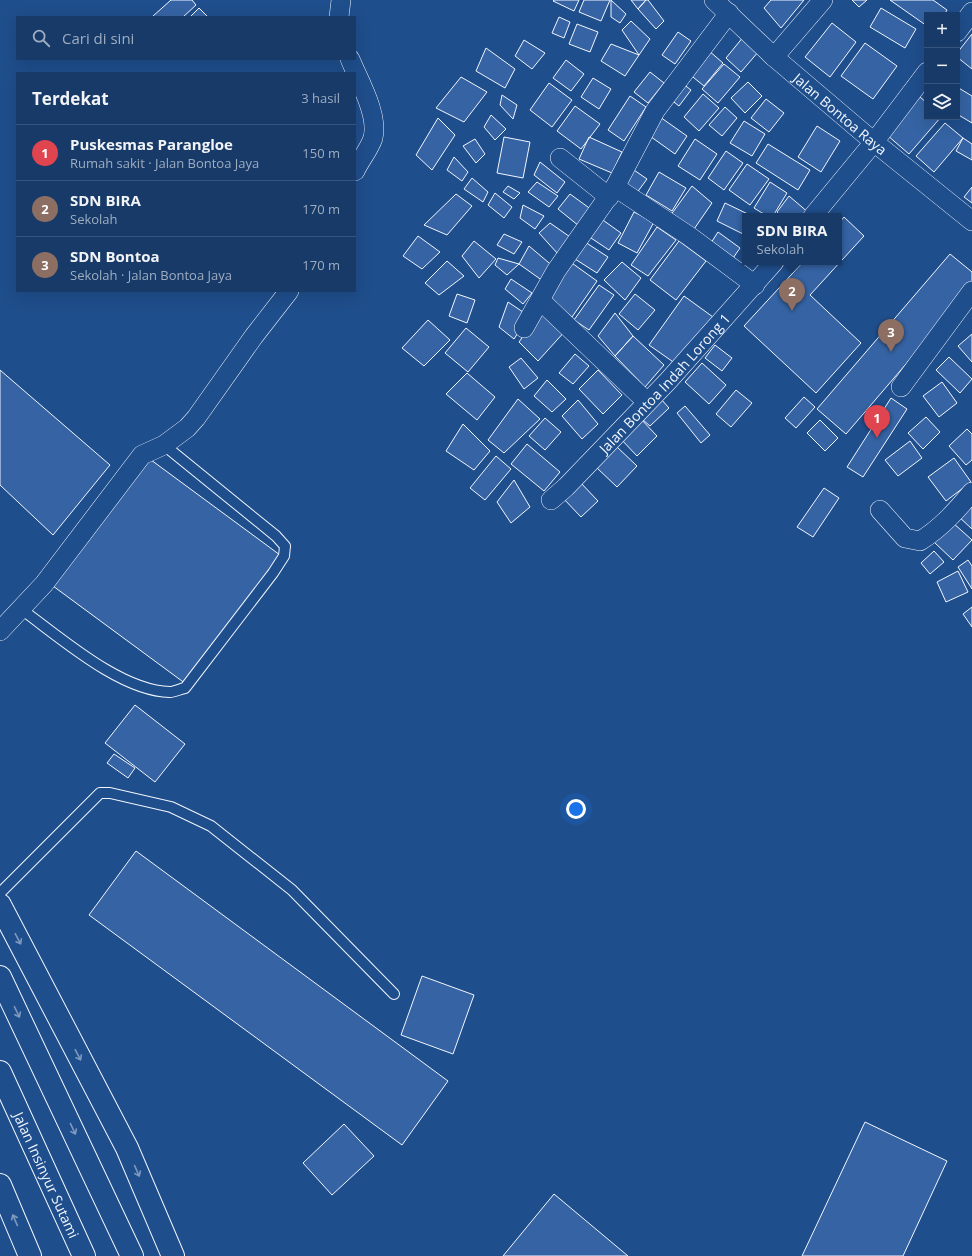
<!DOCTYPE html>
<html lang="id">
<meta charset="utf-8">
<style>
body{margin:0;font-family:"Open Sans",sans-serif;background:#244571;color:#f1f3f6}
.controls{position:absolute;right:12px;top:12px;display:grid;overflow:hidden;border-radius:0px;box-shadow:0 4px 16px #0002}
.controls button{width:36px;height:36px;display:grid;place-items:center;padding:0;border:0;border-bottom:1px solid #36547d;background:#173a69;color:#f1f3f6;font:20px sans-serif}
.you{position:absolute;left:576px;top:809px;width:14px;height:14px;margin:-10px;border:3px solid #fff;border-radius:50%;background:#1a73e8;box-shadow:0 0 0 6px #1a73e833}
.badge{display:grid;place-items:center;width:26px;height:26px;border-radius:50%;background:#ffb74d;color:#fff;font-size:13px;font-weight:700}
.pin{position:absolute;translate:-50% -33px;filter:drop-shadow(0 1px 2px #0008)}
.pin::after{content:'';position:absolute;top:21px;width:14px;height:12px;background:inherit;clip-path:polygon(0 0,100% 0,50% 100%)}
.popup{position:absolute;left:742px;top:213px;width:100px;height:52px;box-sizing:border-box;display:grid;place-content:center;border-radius:0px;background:#173a69;filter:drop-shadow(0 1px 3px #0005);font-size:13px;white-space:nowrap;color:#9eadc0}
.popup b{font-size:15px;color:#f1f3f6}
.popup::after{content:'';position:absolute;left:50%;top:100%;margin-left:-8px;border:8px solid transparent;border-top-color:#173a69}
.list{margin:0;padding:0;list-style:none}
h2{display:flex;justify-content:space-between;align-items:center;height:52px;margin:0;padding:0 16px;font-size:17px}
h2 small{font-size:13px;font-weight:400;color:#9eadc0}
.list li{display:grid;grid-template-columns:26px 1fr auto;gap:12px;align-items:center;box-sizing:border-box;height:56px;padding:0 16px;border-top:1px solid #36547d}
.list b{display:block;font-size:15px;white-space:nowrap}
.list p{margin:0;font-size:13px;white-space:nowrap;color:#9eadc0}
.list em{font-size:13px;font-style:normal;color:#9eadc0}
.icon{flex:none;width:22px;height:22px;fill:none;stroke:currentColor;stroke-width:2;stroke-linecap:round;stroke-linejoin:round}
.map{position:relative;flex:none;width:972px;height:1256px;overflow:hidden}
.search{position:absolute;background:#173a69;box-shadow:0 4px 16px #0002;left:16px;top:16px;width:340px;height:44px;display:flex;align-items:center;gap:10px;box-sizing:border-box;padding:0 14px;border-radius:0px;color:#9eadc0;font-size:15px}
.panel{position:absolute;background:#173a69;box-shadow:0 4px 16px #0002;left:16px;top:72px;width:340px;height:220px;border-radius:0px}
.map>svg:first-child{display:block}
.building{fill:#3563a3;stroke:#f2f6ff}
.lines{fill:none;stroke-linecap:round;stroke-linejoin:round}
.service-casing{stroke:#f2f6ff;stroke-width:12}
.minor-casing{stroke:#f2f6ff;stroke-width:20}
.tertiary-casing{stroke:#f2f6ff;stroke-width:24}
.motorway-casing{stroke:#f2f6ff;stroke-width:24}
.service{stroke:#1f4e8c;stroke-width:10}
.minor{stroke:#1f4e8c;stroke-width:19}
.tertiary{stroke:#1f4e8c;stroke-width:22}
.motorway{stroke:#1f4e8c;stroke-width:22}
.oneway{stroke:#7e9ac0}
.labels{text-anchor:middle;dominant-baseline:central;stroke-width:3;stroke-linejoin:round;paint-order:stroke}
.street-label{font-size:14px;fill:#f2f6ff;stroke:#1f4e8c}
</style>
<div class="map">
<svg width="972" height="1256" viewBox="0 0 972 1256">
<rect width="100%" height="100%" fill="#1f4e8c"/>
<path class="building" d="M171 0H192L196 5 183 17H155L153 16Z
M554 0H579L574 11 553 1Z
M584 0H610L601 21 579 12Z
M611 0 626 14 620 23 611 17Z
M631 0H646L638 9Z
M646 0H648L664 21 656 29 638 9Z
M771 0H804L781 28 764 8Z
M852 0H867L859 7Z
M890 0H933L947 10 944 15H927V26Z
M199 8 208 17H190Z
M881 8 916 29 905 48 870 27Z
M559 17 570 22 564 38 552 33Z
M631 21 650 39 639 55 622 30Z
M832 23 856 42 830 77 805 57Z
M577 24 598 32 590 52 569 44Z
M678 32 691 41 675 64 662 55Z
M972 34V69L957 57V53Z
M744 36 759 51 741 72 726 58Z
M524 40 545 53 532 69 515 56Z
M865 43 897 66 873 99 841 76Z
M611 44 639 55 625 76 601 61Z
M486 48 515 69 505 88 476 71Z
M708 50 723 63 704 86 688 73Z
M566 60 584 74 571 91 553 78Z
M724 64 740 77 718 103 702 89Z
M650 72 664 83 648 103 634 92Z
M461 77 487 92 464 122 436 108Z
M593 78 611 89 599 109 581 97Z
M748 82 762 96 745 113 731 98Z
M549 83 572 100 552 127 530 110Z
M682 83 691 90 679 106 670 99Z
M957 87 972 96V123L957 114Z
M703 94 719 108 699 131 684 117Z
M502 95 517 105 513 119 500 105Z
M630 96 646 107 624 141 608 130Z
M920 97 927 103V117H941L909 154 887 135Z
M766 99 784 113 769 132 751 118Z
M575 106 600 124 581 149 557 131Z
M725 107 737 118 722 136 709 125Z
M491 115 506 129 495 140 484 127Z
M660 117 687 136 675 154 647 134Z
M438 118 455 135 432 170 416 155Z
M744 121 765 134 752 156 730 143Z
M945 123 963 138 934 172 916 156Z
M817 126 840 141 821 172 798 157Z
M504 137 530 142 523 178 497 173Z
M589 137 622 152 612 173 579 159Z
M963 138 972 144V160L956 151Z
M475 139 485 154 476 163 463 146Z
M695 139 717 154 700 180 678 166Z
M768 144 810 170 798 190 756 163Z
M726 151 743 163 724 190 708 178Z
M454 157 468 172 462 181 447 170Z
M540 162 565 182 557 193 534 175Z
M747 164 769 179 750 205 729 190Z
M631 168 647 179 636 194 620 182Z
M659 172 686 188 672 211 646 195Z
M472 178 488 192 483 202 464 189Z
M537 182 558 196 549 207 528 192Z
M770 182 787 193 773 216H767L754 208Z
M508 186 520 193 514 199 503 192Z
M692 186 712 203 692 232 670 216Z
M972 187V203L964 197Z
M495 193 512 207 504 218 488 205Z
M456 194 472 206 447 235 424 225Z
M570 194 592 210 579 226 558 209Z
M789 196 809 213 806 216H781L777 212Z
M725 203 752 216H745V235L717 221Z
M523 205 544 216 535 229 520 218Z
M634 212 654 222 637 253 618 243Z
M844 217 864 236 810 295 861 343 816 393 744 326 803 262H839V223Z
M600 218 621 233 609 250 588 236Z
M550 223 573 239 558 254 539 233Z
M657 227 676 240 648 276 631 265Z
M718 232 740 248 731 261 709 246Z
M504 234 522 242 514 254 497 245Z
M418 236 440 252 422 269 403 256Z
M474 241 496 259 479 278 462 256Z
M679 241 706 261 676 300 650 280Z
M585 242 608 257 597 273 575 259Z
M529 246 555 268 543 281 519 264Z
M950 254 972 272V287L846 434 817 409Z
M498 258 519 264 507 275 495 265Z
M447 261 464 276 439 295 425 283Z
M569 261 597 281 572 317 544 297Z
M622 262 641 278 625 300 604 280Z
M511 279 532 293 523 304 505 289Z
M599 285 614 295 589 330 574 320Z
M457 294 475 300 467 323 449 316Z
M635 294 655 310 638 330 619 314Z
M684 296 713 317 679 366 649 345Z
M508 302 529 316 514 339 499 327Z
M542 309 567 329 538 361 519 342Z
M615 313 633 336 615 356 598 336Z
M428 320 450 340 424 366 402 348Z
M466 328 489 347 468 372 445 353Z
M972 334V362L958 346Z
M633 336 664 365 645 387 615 356Z
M715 345 732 358 722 371 705 358Z
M575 354 589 366 573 384 559 373Z
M949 357 972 379 960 393 936 370Z
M521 358 538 378 524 389 509 367Z
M702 363 726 385 709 404 685 382Z
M0 370 110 465 53 535 0 485Z
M598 370 622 395 603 414 579 389Z
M467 373 495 397 477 420 446 394Z
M547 380 566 399 552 412 534 396Z
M942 382 957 403 939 417 923 396Z
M736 390 752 403 731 427 716 414Z
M804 397 815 407 796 428 785 418Z
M891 398 907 409 863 477 847 467Z
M518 399 540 419 504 453 488 440Z
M661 399 669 408 650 426 642 419Z
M578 400 598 424 582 439 562 416Z
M685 406 710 435 701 443 677 413Z
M639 417 657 436 637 456 619 437Z
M926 417 940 432 923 449 908 433Z
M545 418 561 432 545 450 529 436Z
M820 420 838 438 825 451 807 433Z
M463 424 490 451 474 470 446 451Z
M967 429 972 434V460L966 465 949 446Z
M910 441 922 458 898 476 885 460Z
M527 444 560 472 544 491 511 464Z
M616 446 637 466 617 487 596 467Z
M496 456 511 469 485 500 470 488Z
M147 457 280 555 186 684 53 586Z
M954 458 971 482 946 501 928 477Z
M514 480 530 507 511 523 497 502Z
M579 481 598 501 581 517 562 497Z
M824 488 839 498 813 537 797 527Z
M972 502V529L958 516Z
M952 522 972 540 953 560 934 542Z
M934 551 944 562 930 574 921 563Z
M968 560 972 566V589L958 567Z
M958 571 968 592 946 602 937 582Z
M972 607V627L963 614Z
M135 705 185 744 155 782 105 743Z
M114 754 135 768 128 778 107 763Z
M136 851 448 1081 402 1145 89 915Z
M422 976 474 995 453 1054 401 1035Z
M865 1122 947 1161 903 1256H802Z
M344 1124 374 1156 332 1195 303 1163Z
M554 1194 628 1256H503Z"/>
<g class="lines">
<g class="service-casing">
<path id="service" d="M21 609C60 637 120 691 170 692 174 692 180 689 185 688L273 573 284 556 285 546 276 536 164 445
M0 893 100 793H110L171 807 211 826 292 890 394 994"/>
</g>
<g class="minor-casing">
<g id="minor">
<path id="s1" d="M714 0 774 57 874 142 972 221"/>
<path d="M339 17 341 0"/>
<path d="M957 32 972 12"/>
<path d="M774 57 823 0"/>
<path d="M350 59C359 81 379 115 373 138 369 150 360 160 355 171"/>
<path d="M560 158 609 197"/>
<path d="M615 187 689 236 755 285"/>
<path d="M813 216 874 142 927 72"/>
<path d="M540 300 647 402"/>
<path d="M524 328 556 271 615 187 655 111 729 13"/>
<path d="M901 387 972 291"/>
<path id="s2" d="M551 500 566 487 668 381 774 262"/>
<path d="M880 510 905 538 920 541C941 528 956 511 972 492"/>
<path d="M0 631 44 584 142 455 164 445 187 428 196 418 254 336 289 291"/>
</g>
</g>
<g class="tertiary-casing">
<path id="tertiary" d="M0 905 127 1148 173 1256"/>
</g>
<g class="motorway-casing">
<g id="motorway">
<path d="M0 977 132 1256"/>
<path id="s3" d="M0 1072 84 1256"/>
<path d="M0 1185 30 1256"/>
</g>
</g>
<use href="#service" class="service"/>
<use href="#minor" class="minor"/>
<use href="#tertiary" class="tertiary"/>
<use href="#motorway" class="motorway"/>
</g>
<defs><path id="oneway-shaft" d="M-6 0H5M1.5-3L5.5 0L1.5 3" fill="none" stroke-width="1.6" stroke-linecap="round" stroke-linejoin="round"/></defs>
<g class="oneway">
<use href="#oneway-shaft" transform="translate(18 939) rotate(62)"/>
<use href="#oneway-shaft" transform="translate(17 1012) rotate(64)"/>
<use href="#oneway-shaft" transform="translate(78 1055) rotate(62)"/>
<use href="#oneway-shaft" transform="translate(73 1129) rotate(65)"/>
<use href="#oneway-shaft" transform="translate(137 1171) rotate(66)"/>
<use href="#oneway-shaft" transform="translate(15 1220) rotate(-113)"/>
</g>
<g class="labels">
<g class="street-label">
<text stroke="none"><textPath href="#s1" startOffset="170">Jalan Bontoa Raya</textPath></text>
<text stroke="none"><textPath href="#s2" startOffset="163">Jalan Bontoa Indah Lorong 1</textPath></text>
<text stroke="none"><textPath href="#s3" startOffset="113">Jalan Insinyur Sutami</textPath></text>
</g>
</g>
</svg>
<div class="controls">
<button>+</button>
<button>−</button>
<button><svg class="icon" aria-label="layers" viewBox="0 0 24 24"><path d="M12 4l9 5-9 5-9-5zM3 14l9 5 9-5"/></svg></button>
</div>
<div class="you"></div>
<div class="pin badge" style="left:877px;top:438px;background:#e0444e">1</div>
<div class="pin badge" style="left:792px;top:311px;background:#8d6e63">2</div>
<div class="popup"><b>SDN BIRA</b>Sekolah</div>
<div class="pin badge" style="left:891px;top:352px;background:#8d6e63">3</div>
<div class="search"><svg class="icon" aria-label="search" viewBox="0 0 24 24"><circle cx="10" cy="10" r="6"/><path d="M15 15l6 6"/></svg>Cari di sini</div>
<section class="panel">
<h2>Terdekat<small>3 hasil</small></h2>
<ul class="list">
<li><span class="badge" style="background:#e0444e">1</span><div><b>Puskesmas Parangloe</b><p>Rumah sakit · Jalan Bontoa Jaya</p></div><em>150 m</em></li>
<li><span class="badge" style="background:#8d6e63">2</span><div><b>SDN BIRA</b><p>Sekolah</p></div><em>170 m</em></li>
<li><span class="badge" style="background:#8d6e63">3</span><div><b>SDN Bontoa</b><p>Sekolah · Jalan Bontoa Jaya</p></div><em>170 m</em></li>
</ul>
</section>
</div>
